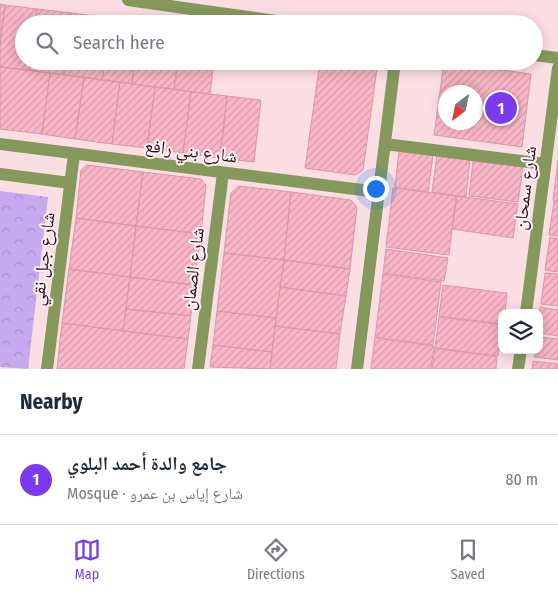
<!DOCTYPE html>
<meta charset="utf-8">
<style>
body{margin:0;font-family:"Fira Sans Condensed","Noto Naskh Arabic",sans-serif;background:#f2f2f3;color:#1f2937}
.controls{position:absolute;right:15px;bottom:15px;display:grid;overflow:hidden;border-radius:10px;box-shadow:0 2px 12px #0003}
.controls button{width:45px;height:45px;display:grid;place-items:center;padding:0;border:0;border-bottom:1px solid #e0e1e3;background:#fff;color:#1f2937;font:25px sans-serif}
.compass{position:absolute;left:438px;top:85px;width:45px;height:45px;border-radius:50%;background:#fff;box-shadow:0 2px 12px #0003;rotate:212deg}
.you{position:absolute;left:375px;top:188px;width:18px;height:18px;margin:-12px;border:4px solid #fff;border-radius:50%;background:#1a73e8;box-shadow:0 0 0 8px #1a73e833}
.badge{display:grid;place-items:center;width:32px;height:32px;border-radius:50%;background:#7c3aed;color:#fff;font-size:16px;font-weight:700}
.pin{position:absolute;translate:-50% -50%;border:2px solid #fff;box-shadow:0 1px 5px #0006}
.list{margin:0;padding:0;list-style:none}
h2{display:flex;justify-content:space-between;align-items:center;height:65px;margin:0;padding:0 20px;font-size:21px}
h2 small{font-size:16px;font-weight:400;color:#747a83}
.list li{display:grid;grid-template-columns:32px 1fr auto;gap:15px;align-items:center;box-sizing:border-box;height:90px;padding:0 20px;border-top:1px solid #e0e1e3}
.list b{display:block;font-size:19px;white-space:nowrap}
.list p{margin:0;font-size:16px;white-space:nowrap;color:#747a83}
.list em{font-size:16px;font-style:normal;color:#747a83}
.icon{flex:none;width:28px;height:28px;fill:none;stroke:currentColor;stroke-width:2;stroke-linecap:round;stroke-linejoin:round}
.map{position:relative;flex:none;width:558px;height:369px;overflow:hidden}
.search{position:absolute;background:#fff;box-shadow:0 2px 12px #0003;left:15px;right:15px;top:15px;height:55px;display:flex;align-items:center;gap:12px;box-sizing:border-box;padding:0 18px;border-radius:28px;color:#747a83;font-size:19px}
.sheet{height:155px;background:#fff}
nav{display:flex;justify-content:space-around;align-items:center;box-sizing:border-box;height:70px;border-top:1px solid #e0e1e3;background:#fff;font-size:14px;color:#747a83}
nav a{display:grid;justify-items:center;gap:2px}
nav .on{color:#7c3aed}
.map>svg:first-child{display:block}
.forest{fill:url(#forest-crowns)}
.building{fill:url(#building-hatch);stroke:#d997a7;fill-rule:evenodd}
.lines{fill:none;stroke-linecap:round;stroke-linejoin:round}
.minor{stroke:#86995c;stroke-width:12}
.labels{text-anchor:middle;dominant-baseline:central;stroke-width:4;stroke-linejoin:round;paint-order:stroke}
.street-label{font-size:18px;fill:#250e14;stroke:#fef0f3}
</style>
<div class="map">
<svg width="558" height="369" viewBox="0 0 558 369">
<defs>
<pattern id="forest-crowns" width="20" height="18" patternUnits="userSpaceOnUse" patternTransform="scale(1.25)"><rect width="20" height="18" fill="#c6a9ef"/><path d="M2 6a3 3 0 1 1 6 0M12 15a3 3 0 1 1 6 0" fill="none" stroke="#aa90cc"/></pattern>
<pattern id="building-hatch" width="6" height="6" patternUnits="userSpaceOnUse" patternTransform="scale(1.25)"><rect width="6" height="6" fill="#fab6c7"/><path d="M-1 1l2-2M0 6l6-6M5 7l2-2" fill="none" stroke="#d69baa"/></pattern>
</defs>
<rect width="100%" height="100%" fill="#fbdee4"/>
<path class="forest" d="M0 191 48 197 28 369 0 367Z"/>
<path class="building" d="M0 4 5 5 0 44Z
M5 5 37 9 35 24H24V61H30L29 70 0 67V44Z
M37 9 71 13 70 24H35Z
M71 13 110 18 109 24H70Z
M110 18 140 22V24H109Z
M30 61H65L64 75 29 70Z
M65 61H105L102 80 64 75Z
M105 61H135L132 84 102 80Z
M135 61H178L174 89 132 84Z
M178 61H214L210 94 174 89Z
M320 61H378L363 170 355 175 305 168Z
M444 62 531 74 522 147 434 135ZM446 92H476V122H446Z
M0 67 50 73 42 134 0 129Z
M50 73 84 77 75 139 42 134Z
M84 77 120 82 112 144 75 139Z
M120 82 155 87 147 148 112 144Z
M155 87 191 92 183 153 147 148Z
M191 92 227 96 220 158 183 153Z
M227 96 261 100 254 162 220 158Z
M399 151 433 155 428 192 395 187Z
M437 155 470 160 466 197 432 192Z
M558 160V201L553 200Z
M473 161 523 167 518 202 469 196Z
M87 165 143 172 136 226 76 218 81 170Z
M143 172 201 179 206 185 201 234 136 226Z
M239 186 291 192 284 260 224 253 231 193Z
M393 188 456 196 449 255 386 247Z
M291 192 351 200 357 207 350 269 284 260Z
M457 196 518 204 513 238 452 229Z
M554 201H558V236L549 235Z
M76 218 136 226 130 277 69 269Z
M136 226 201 234 194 285 130 277Z
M550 237 558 239V272L545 270Z
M386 249 448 258 444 281 383 273Z
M224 253 284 260 276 318 217 311Z
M284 260 350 269 346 296 280 287Z
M69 269 130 277 123 331 62 323Z
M545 273 558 274V306L541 304Z
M383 274 441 282 433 345 375 337Z
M130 277 194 285 191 316 126 309Z
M443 285 507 293 505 313H502V324L439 316Z
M280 287 346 296 340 334 275 326Z
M540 307 558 310V336L539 333Z
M126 309 191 316 188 339 123 331Z
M217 311 276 318 272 352 213 345Z
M439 317 502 325 498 356 435 348Z
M62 323 188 339 184 369H57Z
M275 326 340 334 336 369H270Z
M539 337 558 339V360L534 357 535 350H539Z
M375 338 434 346 431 369H371Z
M213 345 272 352 270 369 210 367Z
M435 348 497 357 496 369H432Z
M533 361 558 364V369H532Z"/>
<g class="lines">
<path class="minor" d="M128 0 297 24
M534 55 558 58
M0 144 378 192
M385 144 545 164
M0 174 70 183
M526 313 558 68
M47 369 74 154
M198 369 223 173
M357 369 395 61
M518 369 521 350"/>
</g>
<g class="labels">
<g class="street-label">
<text transform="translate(191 151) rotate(7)">شارع بني رافع</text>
<text transform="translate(525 188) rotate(-83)">شارع سمحان</text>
<text transform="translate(43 259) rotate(-83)">شارع جبل نقي</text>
<text transform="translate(193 269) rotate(-83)">شارع الصمان</text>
</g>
</g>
</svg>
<div class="controls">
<button><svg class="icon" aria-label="layers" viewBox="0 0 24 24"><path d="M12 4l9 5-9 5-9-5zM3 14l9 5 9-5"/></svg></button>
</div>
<svg class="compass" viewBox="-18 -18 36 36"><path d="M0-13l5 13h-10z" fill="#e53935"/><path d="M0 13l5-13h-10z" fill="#747a83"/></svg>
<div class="you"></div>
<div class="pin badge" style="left:501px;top:108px">1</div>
<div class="search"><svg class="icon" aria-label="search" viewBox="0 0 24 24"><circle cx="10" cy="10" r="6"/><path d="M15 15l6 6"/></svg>Search here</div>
</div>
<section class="sheet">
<h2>Nearby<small></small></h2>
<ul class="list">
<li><span class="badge">1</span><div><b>جامع والدة أحمد البلوي</b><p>Mosque · شارع إياس بن عمرو</p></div><em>80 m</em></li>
</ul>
</section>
<nav>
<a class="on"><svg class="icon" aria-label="map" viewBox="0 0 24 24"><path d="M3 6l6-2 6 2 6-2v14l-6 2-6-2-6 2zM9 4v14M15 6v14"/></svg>Map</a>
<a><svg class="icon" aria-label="directions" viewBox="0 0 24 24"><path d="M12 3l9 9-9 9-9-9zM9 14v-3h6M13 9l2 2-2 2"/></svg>Directions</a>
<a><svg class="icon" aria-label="saved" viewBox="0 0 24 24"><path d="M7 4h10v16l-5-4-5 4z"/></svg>Saved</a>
</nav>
